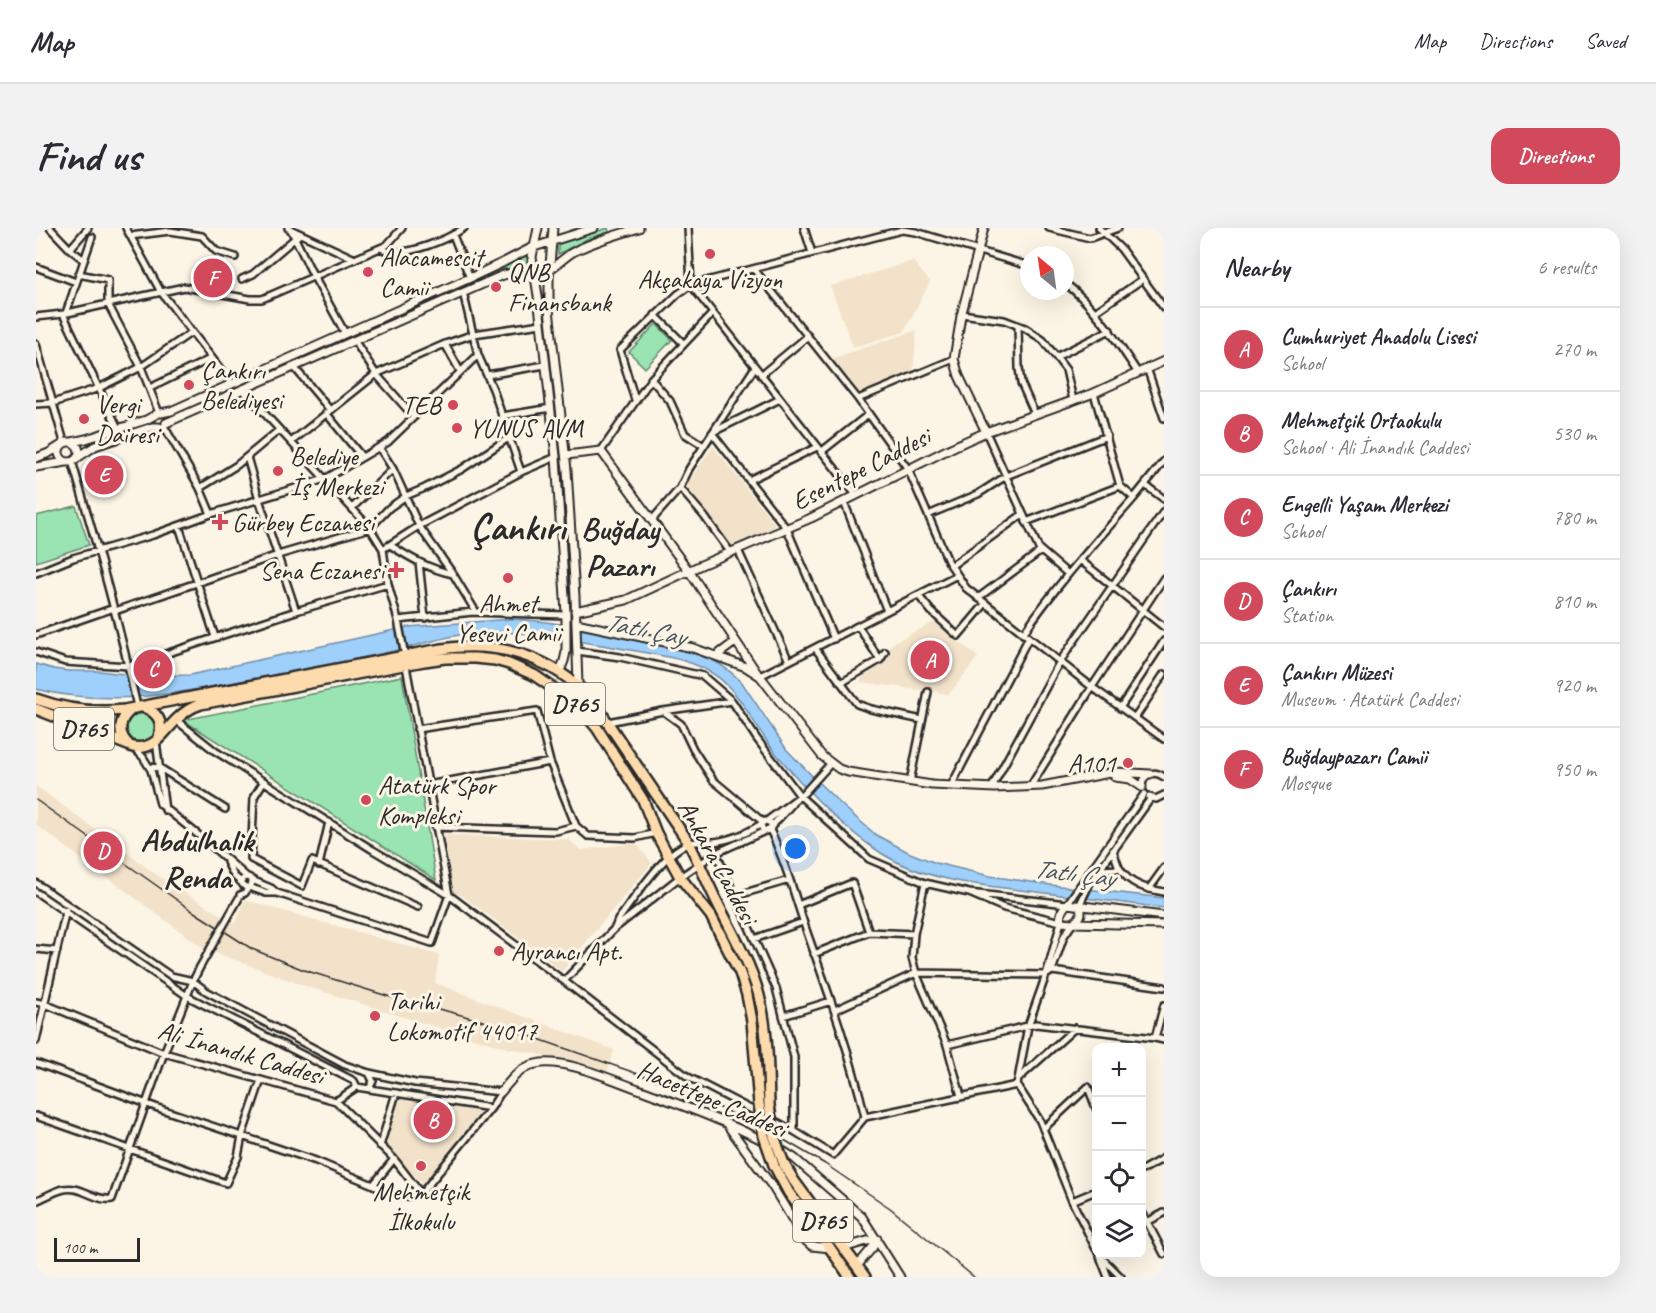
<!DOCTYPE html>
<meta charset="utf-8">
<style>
body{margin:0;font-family:Caveat,sans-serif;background:#f2f2f3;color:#2b2b33}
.controls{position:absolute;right:18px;bottom:18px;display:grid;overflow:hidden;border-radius:12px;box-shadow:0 6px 24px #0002}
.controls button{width:54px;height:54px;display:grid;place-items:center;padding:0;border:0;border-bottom:2px solid #e1e1e2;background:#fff;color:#2b2b33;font:30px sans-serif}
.compass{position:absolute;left:984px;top:18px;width:54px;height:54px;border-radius:50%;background:#fff;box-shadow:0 6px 24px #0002;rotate:331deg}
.scale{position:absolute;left:18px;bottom:15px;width:86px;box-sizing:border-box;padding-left:6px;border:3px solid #2b2b2b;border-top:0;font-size:16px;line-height:21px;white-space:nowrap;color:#2b2b2b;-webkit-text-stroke:4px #fcf5e5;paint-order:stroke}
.you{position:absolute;left:760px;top:621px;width:21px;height:21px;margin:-15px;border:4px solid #fff;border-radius:50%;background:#1a73e8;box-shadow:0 0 0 9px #1a73e833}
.badge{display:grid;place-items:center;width:39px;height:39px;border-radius:50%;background:#d1495b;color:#fff;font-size:20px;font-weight:700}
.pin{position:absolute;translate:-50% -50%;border:3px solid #fff;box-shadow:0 2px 6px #0006}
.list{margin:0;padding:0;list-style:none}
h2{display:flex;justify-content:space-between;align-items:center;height:78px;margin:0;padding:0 24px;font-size:26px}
h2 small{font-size:20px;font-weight:400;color:#7c7c81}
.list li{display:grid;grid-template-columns:39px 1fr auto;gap:18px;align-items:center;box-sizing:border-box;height:84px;padding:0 24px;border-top:2px solid #e1e1e2}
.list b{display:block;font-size:22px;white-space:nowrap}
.list p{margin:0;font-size:20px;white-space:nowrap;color:#7c7c81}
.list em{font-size:20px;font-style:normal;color:#7c7c81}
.icon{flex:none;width:33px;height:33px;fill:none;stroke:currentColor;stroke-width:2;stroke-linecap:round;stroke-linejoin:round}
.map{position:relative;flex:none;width:1128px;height:1049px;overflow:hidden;border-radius:18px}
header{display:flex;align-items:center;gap:36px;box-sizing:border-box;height:84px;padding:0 30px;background:#fff;border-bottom:2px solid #e1e1e2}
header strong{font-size:28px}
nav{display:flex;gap:33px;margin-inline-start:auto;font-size:21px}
.intro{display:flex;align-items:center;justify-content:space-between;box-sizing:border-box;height:144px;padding:0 36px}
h1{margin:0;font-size:42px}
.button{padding:15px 27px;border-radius:18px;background:#d1495b;color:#fff;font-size:21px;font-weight:700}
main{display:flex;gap:36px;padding:0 36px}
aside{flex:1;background:#fff;border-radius:18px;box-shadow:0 6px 24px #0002}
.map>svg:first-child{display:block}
.built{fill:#f2e2ca}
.green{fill:#9ae3b2;stroke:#62876e;stroke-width:1.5}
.water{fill:#9fcffb;stroke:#718da8;stroke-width:1.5}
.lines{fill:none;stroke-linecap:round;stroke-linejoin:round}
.street-casing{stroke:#2b2b2b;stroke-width:10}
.secondary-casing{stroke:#2b2b2b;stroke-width:11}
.highway-casing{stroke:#2b2b2b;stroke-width:14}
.street{stroke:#fcf5e5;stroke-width:5}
.secondary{stroke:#fcf5e5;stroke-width:7}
.highway{stroke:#fedbac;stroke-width:9}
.rail{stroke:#2b2b2b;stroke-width:1.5}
.street-bridge-casing{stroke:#2b2b2b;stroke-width:10;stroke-linecap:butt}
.highway-bridge-casing{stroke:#2b2b2b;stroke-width:14;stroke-linecap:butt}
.street-bridge{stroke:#fcf5e5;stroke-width:5}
.highway-bridge{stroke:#fedbac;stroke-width:9}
.poi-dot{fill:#d1495b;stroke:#fcf5e5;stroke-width:2}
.labels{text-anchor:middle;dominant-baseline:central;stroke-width:6;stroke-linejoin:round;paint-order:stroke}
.shield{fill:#fcf5e5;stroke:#6a6863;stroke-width:1.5}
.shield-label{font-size:24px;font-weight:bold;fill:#2b2b2b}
.poi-label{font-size:26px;fill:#2b2b2b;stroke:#fcf5e5;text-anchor:start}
.street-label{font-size:26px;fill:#2b2b2b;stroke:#fcf5e5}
.water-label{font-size:27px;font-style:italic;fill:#48545f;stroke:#fcf5e5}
.district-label{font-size:32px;font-weight:bold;fill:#2b2b2b;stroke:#fcf5e5}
.town-label{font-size:38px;font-weight:bold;fill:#2b2b2b;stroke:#fcf5e5}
</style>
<header>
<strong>Map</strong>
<nav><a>Map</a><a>Directions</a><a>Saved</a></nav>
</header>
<div class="intro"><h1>Find us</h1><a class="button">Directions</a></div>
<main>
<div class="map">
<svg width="1128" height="1049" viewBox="0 0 1128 1049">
<rect width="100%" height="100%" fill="#fcf5e5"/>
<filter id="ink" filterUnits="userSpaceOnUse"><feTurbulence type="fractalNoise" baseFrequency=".0167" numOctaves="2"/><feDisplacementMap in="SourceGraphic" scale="12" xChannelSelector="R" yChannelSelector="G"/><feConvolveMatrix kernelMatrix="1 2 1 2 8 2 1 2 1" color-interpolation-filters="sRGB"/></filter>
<g filter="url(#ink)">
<path class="built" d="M877 33 894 54 868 104 817 119 794 58Z
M881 102 877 143 826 168 795 131Z
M677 218 739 296V299L695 318 654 264 651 256Z
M898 394 942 429 913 466 824 454 827 448 846 436 855 416Z
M0 558 121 647 199 696 209 672 403 727 399 755 578 822 571 846 510 828 471 820 380 793 266 757 167 720 0 597Z
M408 607 532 611 545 622 600 615 616 635 526 743 428 669 417 664Z
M366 869 445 883 390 954 386 955 352 923 350 917 352 901 362 873Z"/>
<path class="green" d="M572 0 573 4 551 11 522 26V18L525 15Z
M488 27 491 28 490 40 468 41 428 59V58Z
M620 96 636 112 609 140 593 124Z
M40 278 53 317 0 334V288Z
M366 448 400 652 147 492Z
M91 500a14 14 0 1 1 28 0a14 14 0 1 1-28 0Z"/>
<path class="water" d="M475 391C521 393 564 403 608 413 627 417 649 419 667 427 681 433 694 443 705 453L751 522 784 556 809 580 840 607 874 625 900 635 954 648 1015 657 1128 670V680C1083 674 1038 669 993 663 943 657 889 653 845 625 806 600 772 564 742 528 703 480 703 443 632 429 602 423 572 418 541 413 506 407 472 402 437 405 408 408 381 418 353 424 313 433 272 440 232 448 156 463 76 481 0 461V436L18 441 32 443H63L105 448 154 447 372 399Z"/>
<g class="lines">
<g class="street-casing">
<path id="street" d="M14 0 34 21
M90 0 125 64 196 156
M252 0 319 31
M652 0 655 57 820 267
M768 0 776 25
M1013 0 1054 10 1082 0
M1063 0 1085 21 1128 80
M255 2 278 49 309 105
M417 7 434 50
M94 8 134 3 166 8 180 23 199 29
M345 20C348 22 351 23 354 24 374 27 412 11 428 0
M48 32 34 21 52 0
M0 39 40 54
M718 41 822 171 872 241 912 333 930 360 1056 459 1128 511
M43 46 72 52V76L105 139 123 185
M206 51 217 46 264 6
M1029 55C1060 79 1080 112 1102 145
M427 64 442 127 457 161 485 244
M1059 84 1107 51
M30 85 56 9
M27 86 82 200
M926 86 968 92 989 100 1007 112 1030 142 1037 172
M619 87 648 116
M0 89 27 86 148 59 214 71H226L351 17 366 0
M982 98 983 140 985 155 999 186
M318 112 340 146 378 189
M0 116 28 214
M409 116 424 143
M1020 129 1074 102
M258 139 294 182
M1111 140 1128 190
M451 147 509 137
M725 147 772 108
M615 151 634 173 649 206 668 218
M114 160 176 130
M207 162 334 300 347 321 352 356 362 392 369 428
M822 171 918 131
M599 172 584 122 642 66 655 57 866 2 880 4 993 38
M0 176 17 175 63 160 105 139 156 104
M290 185 326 229
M466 188 515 180
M128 198 164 260 175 286
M679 203 744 171
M950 204 1003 321 1032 346
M676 205 751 301 798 411
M255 214 340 146 409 116 438 106 505 96
M343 219 357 241 383 298 417 346 440 384
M565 223 615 151 677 85
M785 224 833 186
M211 229 223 271 260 383
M36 233C60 315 84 396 101 479
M713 252 781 219
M1109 257 1128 271
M164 260 201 237 243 202
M644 260 668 288 695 325
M1098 270 1128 233
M808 274 851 383
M316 280 357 241
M892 287 942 266 970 248 1071 208
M616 292 644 260 653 241 719 139
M990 294 1084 258
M143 298 179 409
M354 317C374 330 393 341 417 346
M347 321 383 298 485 244 520 229
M702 322 753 433
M1044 332 1128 399
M383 334 389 390
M915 338 987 286
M0 345 37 330 117 307 175 286 289 251 352 214 442 127
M882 367 895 383 922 408 949 376
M942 370 1005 323
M79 383 242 327 334 300 353 280 370 268 389 260 426 241 474 209
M362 392 437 384 530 387
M822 398 844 432
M987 406C1020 357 1060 314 1098 270L1084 258 1058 165
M0 407 78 380
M779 420 821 476 835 481 886 492
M541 423 584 429 667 448 696 473 721 511 764 568 833 631 889 655 933 665 1031 676 1108 566
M0 424 29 434 93 438 260 383 352 356
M724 448 921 347
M805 455 844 432 849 424
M1084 480 1128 413
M627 483 645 496 657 521 677 552 727 594
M1099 490 1128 446
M140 492 179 523 337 622 413 667 528 753 652 849 724 886
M572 494 627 483 696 473
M381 501 501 483 514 534 540 598 552 608 599 610 620 605
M120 513 129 582
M98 520 107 529 115 542 124 576 171 614 211 649
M113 539 124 540 189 581
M228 553 218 569 215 631 266 658 276 633 382 679
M874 554 892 464
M392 557 514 534
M915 558 992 411
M956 559 1023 435 1128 283
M994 559 1056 459 1128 350
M1106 560C1106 547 1117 541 1128 549
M1113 569 1120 571 1128 567
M732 592 768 565 795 535
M736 598 756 576
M399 599 520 603 540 598
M734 602C751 636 760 674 773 710 794 769 815 828 829 889
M1077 622C1079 628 1081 636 1084 641 1094 657 1111 661 1128 664
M680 625 740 760 758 829V903
M191 634 198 648 206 655
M283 637 293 594
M1063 642 1084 641
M206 654a5 5 0 1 1 10 0a5 5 0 1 1-10 0Z
M216 652 235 660 241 665
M0 655 135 748 157 753 170 763 309 837 333 845 379 855 465 864
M889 655 878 706 876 730 880 745 911 817 925 868
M213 659 230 665H241L396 715 413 667 370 438
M1113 661 1128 640
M0 664 151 768 318 853 321 859
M204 667 209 665 212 660
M699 668 753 652
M762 677 816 655 833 704 778 726
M1043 678 1054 655 1115 570
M579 700 582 692C598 671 630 620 655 615 662 613 671 614 678 614 695 612 717 603 729 593L735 595V600L733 602 729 603 726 600 725 596
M833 704 878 706
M718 711 767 694
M0 721 21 723
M1016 743 1028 708 1037 695
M528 753 578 701 644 649 680 625 729 603
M0 774 9 776 128 825 300 873 321 859 455 880 465 864
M1128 777 1119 810 1128 812
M799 782 880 745 1010 747 1016 743 1128 759
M747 788 795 773
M0 813 30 682
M911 817 1000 796 1119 810
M0 835 122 880 280 933 366 969 385 966 455 880
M333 845 337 853 333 861
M982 851 1039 800
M981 857 1004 893 1036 973 1060 1021
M300 873 358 931 385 966
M0 888 190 955 202 929 206 908 225 852
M735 891 758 903 797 927 829 889 981 857 992 798 1010 747 1025 694 968 680 933 665
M1007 901 1052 859 1060 880
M344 918 360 865
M1106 942 1128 930
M337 957 358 931
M0 973C9 969 19 963 28 961 45 957 60 974 76 971L128 825 157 753 164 739
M1036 973 1060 963
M1106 984 1128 1026
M1111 994 1128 985
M1064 1028 1085 1049
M1065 1031 1072 1049"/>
</g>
<g class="secondary-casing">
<path id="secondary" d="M502 0 496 29 502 68 520 229 530 385V424L528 433 524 443
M517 0 513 50V81L531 242 539 368 542 457
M948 0 925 88 918 131 923 148 950 204
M125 185 135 183 434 50 468 34 495 20 558 0
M130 195 465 48C480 42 493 48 507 45 515 43 528 29 537 24 558 13 580 7 603 0
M23 224a10 10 0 1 1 20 0a10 10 0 1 1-20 0Z
M36 214 50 211 110 192 121 186
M530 227 565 223 653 343 721 445
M0 230 13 225 24 218
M41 230 59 218 116 199H123
M0 239 30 234
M539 383 590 372 665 337 775 290 917 219 950 204 1058 165 1128 133
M540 395 657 420 710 439 724 448 786 528 803 541 812 544 896 557 959 560 1006 558 1079 544 1114 546
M680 428 699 414
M1079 549 1094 551 1106 559
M1128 688 1031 676C1026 681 1023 686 1025 694L1037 695 1128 697
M1037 695C1043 692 1048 685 1043 678
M465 864C475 852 484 839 500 836 527 829 579 853 605 862 648 878 691 894 732 915
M692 898 736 958 769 1012 776 1018 794 1020
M742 920 758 930 826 989 864 1049
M807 1020 831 1013 840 1012
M821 1038 837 1019 841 1011"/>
</g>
<g class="highway-casing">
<path id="highway" d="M0 471C28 481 59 485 88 482L389 424C401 422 414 419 426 419 477 416 527 437 559 476L653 615C663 634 671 654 681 674 697 707 717 738 725 776 732 809 732 843 733 877
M106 479C121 483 128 494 123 508
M0 481 97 519C118 523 127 505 140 492 147 485 155 479 165 476L388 433 409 430H439L459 432 473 436 498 447 530 469 542 478 561 500 607 572 620 605 644 649 675 688 704 745 711 767 716 793 723 876
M92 516C81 505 83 491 95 482
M748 936 758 953 829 1049
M738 937 753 965 794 1020 814 1049"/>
</g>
<use href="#street" class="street"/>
<use href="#secondary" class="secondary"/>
<use href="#highway" class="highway"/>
<path class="rail" d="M0 572 155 682 216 721 268 742 377 776 407 782 465 798 648 862 743 909 789 936 854 980 938 1049"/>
<g class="street-bridge-casing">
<path id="street-bridge" d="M164 739 203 670"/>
</g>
<g class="highway-bridge-casing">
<path id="highway-bridge" d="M723 876 728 908 738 937
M733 877 738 908 748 936"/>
</g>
<use href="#street-bridge" class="street-bridge"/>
<use href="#highway-bridge" class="highway-bridge"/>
</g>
</g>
<g class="poi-dot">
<circle cx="674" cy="26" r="6"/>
<circle cx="332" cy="44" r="6"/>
<circle cx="460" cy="59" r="6"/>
<circle cx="153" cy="157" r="6"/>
<circle cx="417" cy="177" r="6"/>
<circle cx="48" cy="191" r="6"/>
<circle cx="421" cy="200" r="6"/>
<circle cx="242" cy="243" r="6"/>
<path d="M181 285h6v6h6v6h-6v6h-6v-6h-6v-6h6z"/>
<path d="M357 333h6v6h6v6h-6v6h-6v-6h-6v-6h6z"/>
<circle cx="472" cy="350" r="6"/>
<circle cx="1092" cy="535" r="6"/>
<circle cx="330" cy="572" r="6"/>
<circle cx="463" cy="723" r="6"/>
<circle cx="339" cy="788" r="6"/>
<circle cx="385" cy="938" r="6"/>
</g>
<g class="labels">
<g class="shield">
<rect x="509" y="455" width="60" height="42" rx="4.5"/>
<rect x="18" y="480" width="60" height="42" rx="4.5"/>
<rect x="757" y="972" width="60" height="42" rx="4.5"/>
</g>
<g class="shield-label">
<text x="539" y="476">D765</text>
<text x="48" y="501">D765</text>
<text x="787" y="993">D765</text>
</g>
<g class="poi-label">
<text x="344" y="29">Alacamescit<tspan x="344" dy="30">Camii</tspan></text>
<text x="472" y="44">QNB<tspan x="472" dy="30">Finansbank</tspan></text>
<text x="674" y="51" text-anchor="middle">Akçakaya Vizyon</text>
<text x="165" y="142">Çankırı<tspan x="165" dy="30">Belediyesi</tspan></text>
<text x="60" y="176">Vergi<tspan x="60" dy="30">Dairesi</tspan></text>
<text x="405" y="177" text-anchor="end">TEB</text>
<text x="433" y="200">YUNUS AVM</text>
<text x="254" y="228">Belediye<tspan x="254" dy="30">İş Merkezi</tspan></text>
<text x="196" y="294">Gürbey Eczanesi</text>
<text x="348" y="342" text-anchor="end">Sena Eczanesi</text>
<text x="472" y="375" text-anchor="middle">Ahmet<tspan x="472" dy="30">Yesevi Camii</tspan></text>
<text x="1080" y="535" text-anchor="end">A101</text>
<text x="342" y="557">Atatürk Spor<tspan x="342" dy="30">Kompleksi</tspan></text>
<text x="475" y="723">Ayrancı Apt.</text>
<text x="351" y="773">Tarihi<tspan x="351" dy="30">Lokomotif 44017</tspan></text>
<text x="385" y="963" text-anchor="middle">Mehmetçik<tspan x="385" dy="30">İlkokulu</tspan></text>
</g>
<g class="street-label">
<text transform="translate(825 241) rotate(-27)">Esentepe Caddesi</text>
<text transform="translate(682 634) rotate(61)">Ankara Caddesi</text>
<text transform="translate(205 825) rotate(16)">Ali İnandık Caddesi</text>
<text transform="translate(676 871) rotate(23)">Hacettepe Caddesi</text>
</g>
<g class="water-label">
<text transform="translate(609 401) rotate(11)">Tatlı Çay</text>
<text transform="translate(1038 645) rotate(7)">Tatlı Çay</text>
</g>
<g class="district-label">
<text x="584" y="300">Buğday<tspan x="584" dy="37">Pazarı</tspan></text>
<text x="161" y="612">Abdulhalik<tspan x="161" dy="37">Renda</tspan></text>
</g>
<g class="town-label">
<text x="482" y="299">Çankırı</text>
</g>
</g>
</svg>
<div class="controls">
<button>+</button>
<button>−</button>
<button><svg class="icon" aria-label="locate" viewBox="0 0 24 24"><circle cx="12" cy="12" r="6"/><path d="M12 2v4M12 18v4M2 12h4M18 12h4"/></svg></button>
<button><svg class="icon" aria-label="layers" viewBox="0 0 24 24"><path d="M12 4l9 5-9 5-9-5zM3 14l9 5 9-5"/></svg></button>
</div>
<svg class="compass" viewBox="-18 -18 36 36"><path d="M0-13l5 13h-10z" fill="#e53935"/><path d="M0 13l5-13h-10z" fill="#7c7c81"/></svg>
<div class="scale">100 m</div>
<div class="you"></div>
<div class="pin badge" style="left:894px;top:432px">A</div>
<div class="pin badge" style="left:397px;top:892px">B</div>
<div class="pin badge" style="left:117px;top:441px">C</div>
<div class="pin badge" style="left:67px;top:623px">D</div>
<div class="pin badge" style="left:68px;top:247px">E</div>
<div class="pin badge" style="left:177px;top:50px">F</div>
</div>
<aside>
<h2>Nearby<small>6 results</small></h2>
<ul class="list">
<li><span class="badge">A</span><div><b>Cumhuriyet Anadolu Lisesi</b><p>School</p></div><em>270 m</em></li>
<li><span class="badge">B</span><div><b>Mehmetçik Ortaokulu</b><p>School · Ali İnandık Caddesi</p></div><em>530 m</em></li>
<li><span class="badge">C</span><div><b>Engelli Yaşam Merkezi</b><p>School</p></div><em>780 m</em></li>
<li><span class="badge">D</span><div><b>Çankırı</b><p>Station</p></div><em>810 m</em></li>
<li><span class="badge">E</span><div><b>Çankırı Müzesi</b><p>Museum · Atatürk Caddesi</p></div><em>920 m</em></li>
<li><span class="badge">F</span><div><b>Buğdaypazarı Camii</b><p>Mosque</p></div><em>950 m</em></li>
</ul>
</aside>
</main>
